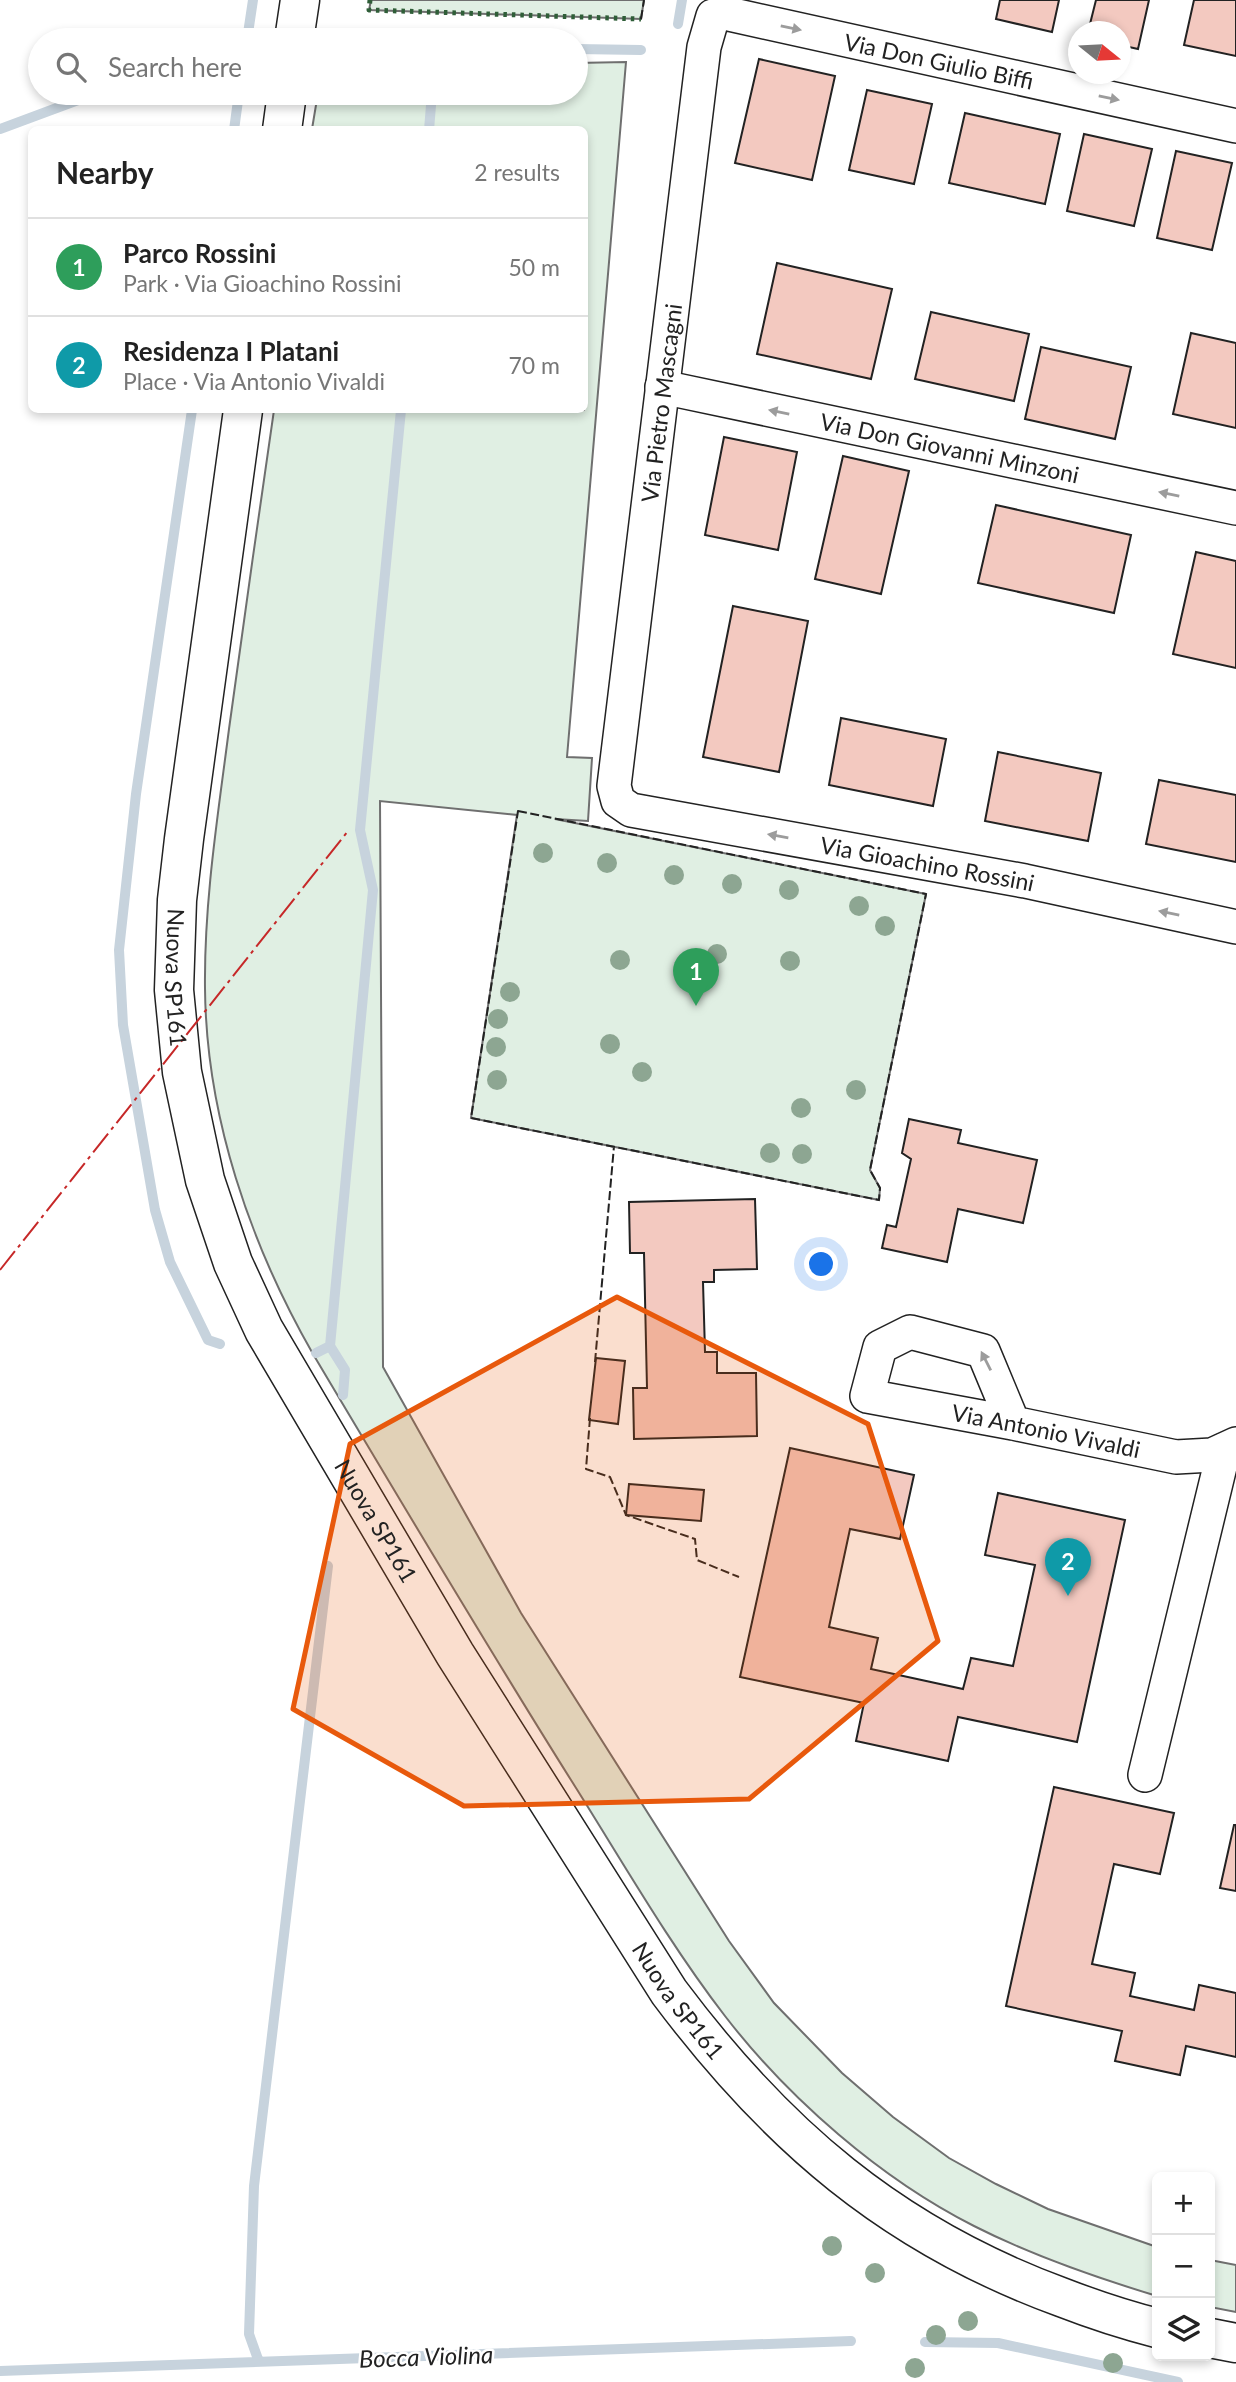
<!DOCTYPE html>
<meta charset="utf-8">
<style>
body{margin:0;font-family:Lato,sans-serif;background:#f2f2f2;color:#222}
.controls{position:absolute;right:21px;bottom:21px;display:grid;overflow:hidden;border-radius:10px;box-shadow:0 4px 10px #0003}
.controls button{width:63px;height:63px;display:grid;place-items:center;padding:0;border:0;border-bottom:2px solid #e0e0e0;background:#fff;color:#222;font:35px sans-serif}
.compass{position:absolute;left:1068px;top:21px;width:63px;height:63px;border-radius:50%;background:#fff;box-shadow:0 4px 10px #0003;rotate:108deg}
.you{position:absolute;left:822px;top:1265px;width:24px;height:24px;margin:-18px;border:5px solid #fff;border-radius:50%;background:#1a73e8;box-shadow:0 0 0 10px #1a73e833}
.badge{display:grid;place-items:center;width:46px;height:46px;border-radius:50%;background:#c62828;color:#fff;font-size:23px;font-weight:700}
.pin{position:absolute;translate:-50% -58px;filter:drop-shadow(0 2px 4px #0008)}
.pin::after{content:'';position:absolute;top:37px;width:24px;height:21px;background:inherit;clip-path:polygon(0 0,100% 0,50% 100%)}
.list{margin:0;padding:0;list-style:none}
h2{display:flex;justify-content:space-between;align-items:center;height:91px;margin:0;padding:0 28px;font-size:30px}
h2 small{font-size:23px;font-weight:400;color:#767676}
.list li{display:grid;grid-template-columns:46px 1fr auto;gap:21px;align-items:center;box-sizing:border-box;height:98px;padding:0 28px;border-top:2px solid #e0e0e0}
.list b{display:block;font-size:26px;white-space:nowrap}
.list p{margin:0;font-size:23px;white-space:nowrap;color:#767676}
.list em{font-size:23px;font-style:normal;color:#767676}
.icon{flex:none;width:38px;height:38px;fill:none;stroke:currentColor;stroke-width:2;stroke-linecap:round;stroke-linejoin:round}
.map{position:relative;flex:none;width:1236px;height:2382px;overflow:hidden}
.search{position:absolute;background:#fff;box-shadow:0 4px 10px #0003;left:28px;top:28px;width:560px;height:77px;display:flex;align-items:center;gap:18px;box-sizing:border-box;padding:0 24px;border-radius:38px;color:#767676;font-size:26px}
.panel{position:absolute;background:#fff;box-shadow:0 4px 10px #0003;left:28px;top:126px;width:560px;height:287px;border-radius:10px}
.map>svg:first-child{display:block}
.green{fill:#e0efe3;stroke:#6f6f6f;stroke-width:2}
.lines{fill:none;stroke-linecap:round;stroke-linejoin:round}
.stream{stroke:#c7d3dd;stroke-width:10}
.building{fill:#f3c9c0;stroke:#222;stroke-width:2}
.minor-casing{stroke:#222;stroke-width:36}
.secondary-casing{stroke:#222;stroke-width:41}
.minor{stroke:#fff;stroke-width:33}
.secondary{stroke:#fff;stroke-width:38}
.hedge{stroke:#2f5e38;stroke-width:5;stroke-dasharray:3.5 5;stroke-linecap:butt}
.fence{stroke:#222;stroke-width:2;stroke-dasharray:9 3.5;stroke-linecap:butt}
.power{stroke:#c62828;stroke-width:2;stroke-dasharray:24 5 3.5 5;stroke-linecap:butt}
.tree{fill:#8da692}
.oneway{fill:#9c9c9c}
.marked{fill:#e8590c;fill-opacity:0.2;stroke:#e8590c;stroke-width:5;stroke-linejoin:round}
.labels{text-anchor:middle;dominant-baseline:central;stroke-width:5;stroke-linejoin:round;paint-order:stroke}
.street-label{font-size:23px;fill:#222;stroke:#fff}
.water-label{font-size:24px;font-style:italic;fill:#222;stroke:#fff}
</style>
<div class="map">
<svg width="1236" height="2382" viewBox="0 0 1236 2382">
<rect width="100%" height="100%" fill="#fff"/>
<path class="green" d="M371 0H644L641 19 369 10Z
M626 62 567 757 592 758 588 821 555 819 926 894 870 1170 880 1188 879 1200 471 1118 517 815 380 801 383 1367 521 1613 729 1941 774 2003 842 2073 893 2117 949 2158 996 2184 1048 2209 1157 2247V2296C1094 2277 1033 2256 974 2226 881 2179 789 2099 725 2016 668 1942 621 1859 571 1780 483 1640 398 1497 313 1354 250 1244 206 1116 205 988 204 901 218 815 229 729 243 623 259 516 274 410H584V130L312 129 318 93H576V63Z
M1210 2260 1236 2265V2312L1210 2307Z"/>
<g class="lines">
<path class="stream" d="M678 24 682 0
M247 40 253 0
M576 49 641 50
M0 129 97 93
M234 130 239 93
M429 130 432 93
M192 410 136 794 119 950 123 1025 155 1210 170 1262 208 1340 220 1344
M316 1353 330 1346
M343 1395 345 1370 330 1346 373 890 360 830 401 410
M925 2342 998 2343 1178 2382
M259 2362 249 2334 254 2186 328 1566
M0 2371 851 2341"/>
</g>
<path class="building" d="M1000 0H1059L1052 32 996 19Z
M1096 0H1149L1138 49 1120 45V32H1088Z
M1194 0H1236V56L1184 45Z
M759 59 835 76 812 180 735 163Z
M867 90 932 104 914 184 849 170Z
M965 113 1060 134 1045 204 949 183Z
M1084 134 1152 149 1134 226 1067 211Z
M1176 151 1232 163 1212 250 1157 238Z
M777 263 892 289 871 379 757 354Z
M931 312 1029 334 1014 401 915 379Z
M1191 333 1236 343V428L1173 414Z
M1041 347 1131 367 1115 439 1025 419Z
M724 437 797 452 778 550 705 535Z
M843 456 909 471 881 594 815 579Z
M996 505 1131 535 1114 613 978 583Z
M1196 552 1236 561V668L1173 654Z
M733 606 808 621 779 772 703 757Z
M841 718 946 739 933 806 829 785Z
M998 752 1101 773 1088 841 985 821Z
M1159 780 1236 795V862L1146 844Z
M909 1119 961 1130 958 1143 1037 1160 1023 1223 958 1209 947 1262 882 1248 887 1225 896 1227 911 1159 902 1153Z
M755 1199 757 1269 714 1270V1282H703L705 1352H717V1373H756L757 1436 634 1439 633 1388H647L644 1253H630L629 1202Z
M596 1358 625 1361 618 1424 589 1420Z
M790 1448 914 1475 900 1539 850 1529 829 1627 878 1638 871 1669 963 1689 971 1658 1013 1666 1035 1565 985 1555 998 1493 1125 1520 1077 1742 958 1717 948 1761 856 1741 864 1703 740 1677Z
M629 1484 704 1490 701 1521 626 1515Z
M1054 1787 1174 1813 1160 1874 1114 1864 1092 1964 1135 1973 1130 1996 1194 2010 1199 1985 1236 1993V2057L1186 2046 1180 2075 1115 2061 1122 2031 1006 2006Z
M1234 1825H1236V1891L1220 1888Z"/>
<g class="lines">
<g class="minor-casing">
<g id="minor">
<path id="s1" d="M1236 126 724 13 713 16 704 47 614 786 618 801 631 810 1025 881 1236 927"/>
<path id="s2" d="M662 387 1236 508"/>
<path id="s3" d="M1013 1423 983 1351 910 1332 880 1347 867 1396 1013 1423 1176 1457 1212 1455 1236 1444"/>
<path d="M1145 1775 1224 1450"/>
</g>
</g>
<g class="secondary-casing">
<g id="secondary">
<path d="M294 40 300 0"/>
<path d="M282 130 287 93"/>
<path id="s4" d="M243 410 184 839 177 900 174 990 182 1072 205 1180 233 1263 264 1330 455 1654 669 1992C776 2135 892 2235 1061 2297 1092 2309 1125 2320 1157 2328"/>
<path d="M1210 2338 1236 2343"/>
</g>
</g>
<use href="#minor" class="minor"/>
<use href="#secondary" class="secondary"/>
<path class="hedge" d="M370 0 369 10 641 19"/>
<path class="fence" d="M641 19 644 0
M518 811 926 894 870 1170 880 1188 879 1200 471 1118Z
M595 1362 614 1146
M590 1418 586 1469 610 1477 626 1515 695 1539 697 1560 739 1577"/>
<path class="power" d="M0 1270 348 831"/>
</g>
<g class="tree">
<circle cx="543" cy="853" r="10"/>
<circle cx="607" cy="863" r="10"/>
<circle cx="674" cy="875" r="10"/>
<circle cx="732" cy="884" r="10"/>
<circle cx="789" cy="890" r="10"/>
<circle cx="859" cy="906" r="10"/>
<circle cx="885" cy="926" r="10"/>
<circle cx="717" cy="954" r="10"/>
<circle cx="620" cy="960" r="10"/>
<circle cx="790" cy="961" r="10"/>
<circle cx="510" cy="992" r="10"/>
<circle cx="498" cy="1019" r="10"/>
<circle cx="610" cy="1044" r="10"/>
<circle cx="496" cy="1047" r="10"/>
<circle cx="642" cy="1072" r="10"/>
<circle cx="497" cy="1080" r="10"/>
<circle cx="856" cy="1090" r="10"/>
<circle cx="801" cy="1108" r="10"/>
<circle cx="770" cy="1153" r="10"/>
<circle cx="802" cy="1154" r="10"/>
<circle cx="832" cy="2246" r="10"/>
<circle cx="875" cy="2273" r="10"/>
<circle cx="968" cy="2321" r="10"/>
<circle cx="936" cy="2335" r="10"/>
<circle cx="1113" cy="2363" r="10"/>
<circle cx="915" cy="2368" r="10"/>
</g>
<defs><path id="oneway-solid" d="M-6-.8H1V-3.2L6.5 0L1 3.2V.8H-6Z" transform="scale(1.75)"/></defs>
<g class="oneway">
<use href="#oneway-solid" transform="translate(791 28) rotate(12)"/>
<use href="#oneway-solid" transform="translate(1109 98) rotate(12)"/>
<use href="#oneway-solid" transform="translate(779 412) rotate(-168)"/>
<use href="#oneway-solid" transform="translate(1169 494) rotate(-168)"/>
<use href="#oneway-solid" transform="translate(778 836) rotate(-170)"/>
<use href="#oneway-solid" transform="translate(1169 913) rotate(-168)"/>
<use href="#oneway-solid" transform="translate(986 1361) rotate(-117)"/>
</g>
<path class="marked" d="M617 1297 868 1424 938 1641 749 1799 464 1806 293 1709 350 1444Z"/>
<g class="labels">
<g class="street-label">
<text transform="translate(939 61) rotate(12)">Via Don Giulio Biffi</text>
<text transform="translate(661 403) rotate(-83)">Via Pietro Mascagni</text>
<text stroke="none"><textPath href="#s2" startOffset="294">Via Don Giovanni Minzoni</textPath></text>
<text stroke="none"><textPath href="#s1" startOffset="1645">Via Gioachino Rossini</textPath></text>
<text stroke="none"><textPath href="#s4" startOffset="572">Nuova SP161</textPath></text>
<text stroke="none"><textPath href="#s3" startOffset="420">Via Antonio Vivaldi</textPath></text>
<text stroke="none"><textPath href="#s4" startOffset="1160">Nuova SP161</textPath></text>
<text stroke="none"><textPath href="#s4" startOffset="1727">Nuova SP161</textPath></text>
</g>
<g class="water-label">
<text transform="translate(426 2356) rotate(-2)">Bocca Violina</text>
</g>
</g>
</svg>
<div class="controls">
<button>+</button>
<button>−</button>
<button><svg class="icon" aria-label="layers" viewBox="0 0 24 24"><path d="M12 4l9 5-9 5-9-5zM3 14l9 5 9-5"/></svg></button>
</div>
<svg class="compass" viewBox="-18 -18 36 36"><path d="M0-13l5 13h-10z" fill="#e53935"/><path d="M0 13l5-13h-10z" fill="#767676"/></svg>
<div class="you"></div>
<div class="pin badge" style="left:696px;top:1006px;background:#2e9e5b">1</div>
<div class="pin badge" style="left:1068px;top:1596px;background:#0f9aa8">2</div>
<div class="search"><svg class="icon" aria-label="search" viewBox="0 0 24 24"><circle cx="10" cy="10" r="6"/><path d="M15 15l6 6"/></svg>Search here</div>
<section class="panel">
<h2>Nearby<small>2 results</small></h2>
<ul class="list">
<li><span class="badge" style="background:#2e9e5b">1</span><div><b>Parco Rossini</b><p>Park · Via Gioachino Rossini</p></div><em>50 m</em></li>
<li><span class="badge" style="background:#0f9aa8">2</span><div><b>Residenza I Platani</b><p>Place · Via Antonio Vivaldi</p></div><em>70 m</em></li>
</ul>
</section>
</div>
